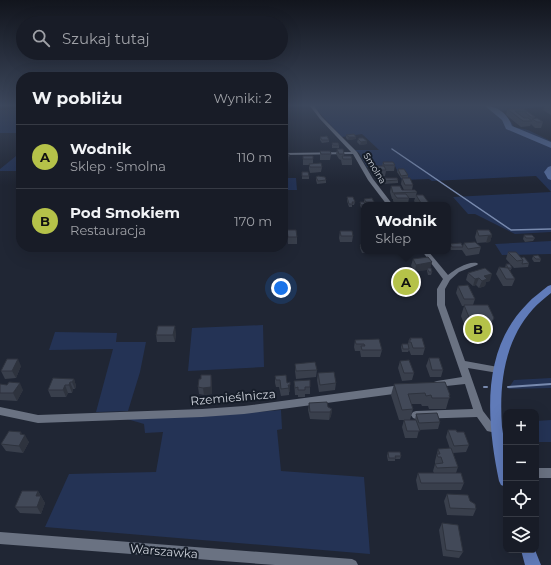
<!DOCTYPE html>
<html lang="pl">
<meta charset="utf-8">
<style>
body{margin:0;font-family:Montserrat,sans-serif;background:#252933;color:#f1f3f6}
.controls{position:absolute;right:12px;bottom:12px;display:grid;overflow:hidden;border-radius:8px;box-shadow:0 4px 16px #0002}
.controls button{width:36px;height:36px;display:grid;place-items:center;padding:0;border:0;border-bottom:1px solid #363a44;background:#181c27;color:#f1f3f6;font:20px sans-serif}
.you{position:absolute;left:281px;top:288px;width:14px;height:14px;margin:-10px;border:3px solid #fff;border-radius:50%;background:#1a73e8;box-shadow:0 0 0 6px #1a73e833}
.badge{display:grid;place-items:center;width:26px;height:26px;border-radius:50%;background:#b5c249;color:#111;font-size:13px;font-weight:700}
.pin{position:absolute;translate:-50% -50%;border:2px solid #fff;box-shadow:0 1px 4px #0006}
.popup{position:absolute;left:361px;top:202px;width:90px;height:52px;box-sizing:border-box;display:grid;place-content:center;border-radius:8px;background:#181c27;filter:drop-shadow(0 1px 3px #0005);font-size:13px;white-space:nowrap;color:#9fa1a7}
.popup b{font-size:15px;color:#f1f3f6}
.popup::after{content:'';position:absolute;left:50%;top:100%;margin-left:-8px;border:8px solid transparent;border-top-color:#181c27}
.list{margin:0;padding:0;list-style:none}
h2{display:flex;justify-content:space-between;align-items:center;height:52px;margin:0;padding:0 16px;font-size:17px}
h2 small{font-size:13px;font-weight:400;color:#9fa1a7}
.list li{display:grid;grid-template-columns:26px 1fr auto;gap:12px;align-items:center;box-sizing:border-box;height:64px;padding:0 16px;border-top:1px solid #363a44}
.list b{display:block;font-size:15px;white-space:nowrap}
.list p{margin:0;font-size:13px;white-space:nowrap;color:#9fa1a7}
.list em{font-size:13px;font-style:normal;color:#9fa1a7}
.icon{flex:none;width:22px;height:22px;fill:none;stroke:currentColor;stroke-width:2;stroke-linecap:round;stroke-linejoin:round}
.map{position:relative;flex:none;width:551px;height:565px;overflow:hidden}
.search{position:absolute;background:#181c27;box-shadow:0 4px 16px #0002;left:16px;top:16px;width:272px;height:44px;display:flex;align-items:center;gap:10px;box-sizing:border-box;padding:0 14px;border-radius:22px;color:#9fa1a7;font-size:15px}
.panel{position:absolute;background:#181c27;box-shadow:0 4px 16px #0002;left:16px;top:72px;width:272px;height:180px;border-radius:16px}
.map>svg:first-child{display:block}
.green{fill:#243355}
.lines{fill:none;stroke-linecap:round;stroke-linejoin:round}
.stream-far1{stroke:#788aae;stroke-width:1.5}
.stream{stroke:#788aae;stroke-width:2}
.river{fill:#536a9a;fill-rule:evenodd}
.minor{fill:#6a7282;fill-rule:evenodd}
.major{fill:#607bb9;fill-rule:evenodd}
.wall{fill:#393f4c}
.shaded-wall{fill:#2e333e}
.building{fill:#424958;stroke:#2e333e}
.labels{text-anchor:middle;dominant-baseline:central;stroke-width:4;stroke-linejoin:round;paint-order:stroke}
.far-street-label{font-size:9px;fill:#cfd3dc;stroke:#161d29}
.near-street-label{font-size:12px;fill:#cfd3dc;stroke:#161d29}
</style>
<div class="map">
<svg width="551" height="565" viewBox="0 0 551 565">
<rect width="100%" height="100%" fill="#202634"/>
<path class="green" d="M314 106H551L499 111 511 122 514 127 528 130 551 141V232L515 234 475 214H468L453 197 551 192 536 176 432 181 429 179 402 180 395 166 367 167 359 153 355 150H379L362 134 342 137 323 117Z
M21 109V133H0V110Z
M21 152V171H0V169Z
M283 178H296L297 190H283Z
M551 241V254L502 255 495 244Z
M263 325 264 367 188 371 192 328Z
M55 332 117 333 116 342H146L140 372 128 411 96 412 113 349 49 350Z
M551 378V388L508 389 514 380Z
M281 410 282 429 277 430 281 471 364 477 370 554 45 527 69 474 156 472 163 432 145 433 144 424 127 419 207 416Z
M551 420V442H536V421Z"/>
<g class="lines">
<path class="stream-far1" d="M392 149 511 230 551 229"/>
<path class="stream" d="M484 387H487
M508 387 551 384"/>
<path class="river" d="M485 106C498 106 508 114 512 126L551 142V148L506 129 502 120Z
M551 166V180L548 179 544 172 548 167Z"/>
<path class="minor" d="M310 106H314L322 117 357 152 373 179 393 205H387L368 180 353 154 283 155V153L351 152 320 119Z
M422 251H428L448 275C455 269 468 261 477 263L478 264 477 265 459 272 450 280 445 289V305L465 361 498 367 501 368 502 370 501 372 498 373 468 368 483 411 493 424 499 426 501 429 499 432 496 433 487 431 477 417 416 419 413 418 411 415 413 412 416 411 473 409 465 384 437 387 434 386 433 384 434 382 437 381 462 377 437 305V289L443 279Z
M401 385 404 387 405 389 404 391 401 393 244 414 202 417 38 423 0 415V407L38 415 202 409 244 406Z
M536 468H551V478H536Z
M0 532 352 559 356 561 358 565H275L0 544Z"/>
<path class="major" d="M551 285V293C545 298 538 303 533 309 504 341 499 385 502 427 503 435 505 443 506 451 507 463 506 475 506 487L501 485 499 481C487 422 480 351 527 304 533 297 541 292 548 286Z
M521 550H535L541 565H525Z"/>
</g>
<path class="wall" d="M545 106H551V115L543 110Z
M507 109H524L535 117 534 118 543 122 541 128H535L531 124 530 126 521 127 506 115Z
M346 135 356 139 348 140 346 138Z
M320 137 329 140V142L322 143 320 140Z
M358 139 367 144 360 145 357 142Z
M332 143 339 145V148H332Z
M337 149 344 154V156L352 159V165H342L341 160 339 159 336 154Z
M320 151 331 154 330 160H320Z
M283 154H289L288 163H283Z
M303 156H313V164L322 167 321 172 310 173 309 169V165H303Z
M383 162 395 165 394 171H386L385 176H376L375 172V166H382Z
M398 169 408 175V178L413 185 412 190 417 192 416 195 429 203V205H417L414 201 415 198H409L408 204 416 205H405V204L396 205 393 201V199H392L390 192 391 186 402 190H404L401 184 402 178H401L397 172Z
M302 172 309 176V179H302Z
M316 177 326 180V183L317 184 316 180Z
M383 178 398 180V183L384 184 383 181Z
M347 197 355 202 354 205H352V207H349L347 201Z
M364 199 374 202V205H364V214L363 212V208H361L360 205V202H364Z
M287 230 297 237V244H288Z
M477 230 492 235 490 242 477 243 475 237Z
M340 231 353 236 352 242H340L339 238Z
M524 235 535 238 533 241 525 242 523 239Z
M464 243 481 247 479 254 466 256 462 250H451L449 247 450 244 463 246Z
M364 244V251H372V252L362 253 360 248V245Z
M387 251H398L397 253H388Z
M508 252 521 258 529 263 528 267 514 268 506 259Z
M533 256 541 259 540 262H534L532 259Z
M413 259 432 262 430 268 432 272 431 275H428L427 271V270L415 271 411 266Z
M506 264 512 268 510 271 515 279 512 286H503L496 274 499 267 505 268Z
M400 272 415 279 413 286 402 287 398 279Z
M468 273 490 281 486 282 485 286 479 288 476 285 473 286 466 280Z
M458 286 475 299 473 305 490 329 484 340H470L461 316 464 306H462L456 293Z
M176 333 175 342H157L156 335Z
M410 338 425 348 423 355H411L409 350 408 352H402L401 347 402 344H408L409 340Z
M355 340 382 350 380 357H361L360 351H355L354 347Z
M429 358 443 370 441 377H430L426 366Z
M400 361 414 373 412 380 402 381 398 368Z
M295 364 317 370 316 377 296 379 295 371Z
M21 366 16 378 5 379 1 371Z
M318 373 336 383 335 390 319 392 317 380Z
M275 376 287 383 290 385V392H289V395L281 396 279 387H276L275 383Z
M74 379 76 386 75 389H73L72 393H68L66 397H51L48 390Z
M294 381 310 387V394H305V397H298V395H295Z
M212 382V394L204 395 199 394 198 387Z
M0 384 23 390 17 401 0 400Z
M394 384 450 395 446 409H429L428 406H422L421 404H411L413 409 410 420H415L416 414 440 422 438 429 419 430 417 438H405L402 427 404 420H399L391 395Z
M309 403 332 409 331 416 329 420 310 419 308 410Z
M448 430 457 432 469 445 466 452 453 453 458 467 456 473 464 483 461 490H418L416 480 418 473H434L433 471 435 464V461L438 449H450L446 437Z
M22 435 29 442 23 453 6 451 1 444Z
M388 452 401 456 400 459H395V461H388L387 456Z
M38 491 45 503 41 514 20 513 15 507Z
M447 494 470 501 476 509 473 516 447 515 444 501Z
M442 523 463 552 459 558 443 556 439 530Z"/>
<path class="shaded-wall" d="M349 137H356V139L348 140Z
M367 141V144L360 145 361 142Z
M492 235 490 242 486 243 488 236Z
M432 262 430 269 427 268V270L415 271 416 265Z
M492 274 490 281 486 282 485 286 479 288 484 276Z
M479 278 476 285 473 286 475 279Z
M494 318 490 329 484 340 488 329Z
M175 326 176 333 175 342 173 335Z
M18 359 21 366 16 378 12 371Z
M211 375 212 382V394L204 395 203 388Z
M74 379 76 386 75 389 72 382Z
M70 382 73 389 72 393 69 385Z
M20 383 23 390 17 401 13 393Z
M65 385 68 393 66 397 63 390Z
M288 385H290V392H289Z
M332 409 331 416 329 420 330 412Z
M21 432 24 438 25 435 29 442 23 453 19 446 20 434Z
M38 491 45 503 41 514 37 507 36 496Z"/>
<path class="building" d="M507 109H524L535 117H531L526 113V111H515L524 118H528L532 121H523Z
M537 118 543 122H537L532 119Z
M354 134 356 137H349L346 135Z
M327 136 329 140H322L320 137Z
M359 138H363L367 141 361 142 358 139Z
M332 143H338L339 145H333Z
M337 149H343L344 154H339Z
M320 151H330L331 154H321Z
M283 154H289V157H283Z
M303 156H313V159H303Z
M342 156H351L352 159H343Z
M383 162H393L395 165H384Z
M321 163 322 167H310L309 164Z
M375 166H384L386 170H377Z
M398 169H404L408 175 401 176Z
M302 172H308L309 176H302Z
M318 176 325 177 326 180 318 181 316 177Z
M383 178H397L398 180 384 181Z
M402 178H410L413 185H405Z
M391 186H400L402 190H415L417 192 393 193Z
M394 194H406L409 198H397Z
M416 195H423L429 203H421Z
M347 197H353L355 202H352L353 204H349Z
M372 198 374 202H366L364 199Z
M360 202H364L365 205H361Z
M415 203 416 205H406L405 204Z
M287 230H296L297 237H288Z
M477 230H489L492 235 479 236Z
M340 231H352L353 236H341Z
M524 235H532L535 238H526Z
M475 242 481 247 468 249 464 243Z
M461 243 463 247H452L450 244Z
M364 244V249H362L360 245Z
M508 252H516L523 260 517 261Z
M538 255 541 259H536L533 256Z
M428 257 432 262 416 265 413 259Z
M524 257 529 263 522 264 523 260 521 258Z
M506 264H510L512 268H508Z
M499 267 508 268 515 279H506Z
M427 268H431L432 272H429Z
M485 268 492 274 484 276 487 279 482 281 479 278 475 279 468 273Z
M411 271 415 279 404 280 400 272Z
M468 285 475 299H464L458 286Z
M464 305H488L494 318 488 329H474Z
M158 326H175L173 335H156Z
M410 338H422L425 348H413L411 342H409V340H411Z
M379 339 382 350H362L361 346H365L364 344H356L355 340Z
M402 344H408L409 349H403Z
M429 358H439L443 370H432Z
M7 359H18L12 371H1Z
M409 360 414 373H404L400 361Z
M315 362 317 370 296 371 295 364Z
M334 372 336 383 320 385 318 373Z
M201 375H211V387L203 388 198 387 199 379H201Z
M286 375 287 383 290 382V385H288L289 388 281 389 280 380H276L275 376Z
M53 378 74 379 72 382H70L69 385H65L63 390H48Z
M310 380V387H305V390H298V387L295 388 294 381Z
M9 382 20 383 13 393H0V384L7 385Z
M445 382 450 395H449L450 398H432L431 395 426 396 425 393 408 394 413 409 402 410 394 384Z
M327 402 328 407 332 409 330 412H310L309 403Z
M437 413 440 422 419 423 416 414Z
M404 420H416L420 431H407Z
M448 430H456L457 432H464L469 445 454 446Z
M9 431 21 432 20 434 25 435 19 446 1 444Z
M451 448 458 467 437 468 435 464 443 463 441 457H438L437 454H440L438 449Z
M388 452H400L401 456H395L396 458H389Z
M418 473H461L464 483H421Z
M22 491H38L36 496H41L37 507H15Z
M447 494 468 495 470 501 475 504 476 509 450 508Z
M442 523 458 525 463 552 446 550Z"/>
<linearGradient id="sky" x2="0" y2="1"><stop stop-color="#12151d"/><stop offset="0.57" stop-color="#3c475c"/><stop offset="1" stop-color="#3c475c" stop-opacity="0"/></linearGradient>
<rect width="551" height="185" fill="url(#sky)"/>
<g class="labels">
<g class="far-street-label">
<text transform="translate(375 168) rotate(58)">Smolna</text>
</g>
<g class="near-street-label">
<text transform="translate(233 397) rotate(-5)">Rzemieślnicza</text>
<text transform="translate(164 551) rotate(5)">Warszawka</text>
</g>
</g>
</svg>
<div class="controls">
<button>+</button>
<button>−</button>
<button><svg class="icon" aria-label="locate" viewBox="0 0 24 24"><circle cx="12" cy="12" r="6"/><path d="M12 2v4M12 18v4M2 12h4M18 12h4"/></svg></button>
<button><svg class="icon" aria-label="layers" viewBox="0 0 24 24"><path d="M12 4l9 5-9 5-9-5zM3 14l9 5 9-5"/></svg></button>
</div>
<div class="you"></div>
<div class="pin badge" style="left:406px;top:282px">A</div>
<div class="popup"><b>Wodnik</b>Sklep</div>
<div class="pin badge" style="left:478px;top:329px">B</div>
<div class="search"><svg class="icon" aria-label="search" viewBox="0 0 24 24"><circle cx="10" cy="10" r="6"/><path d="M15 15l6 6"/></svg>Szukaj tutaj</div>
<section class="panel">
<h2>W pobliżu<small>Wyniki: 2</small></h2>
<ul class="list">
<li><span class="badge">A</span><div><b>Wodnik</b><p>Sklep · Smolna</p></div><em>110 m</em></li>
<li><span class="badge">B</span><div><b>Pod Smokiem</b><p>Restauracja</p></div><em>170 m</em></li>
</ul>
</section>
</div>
